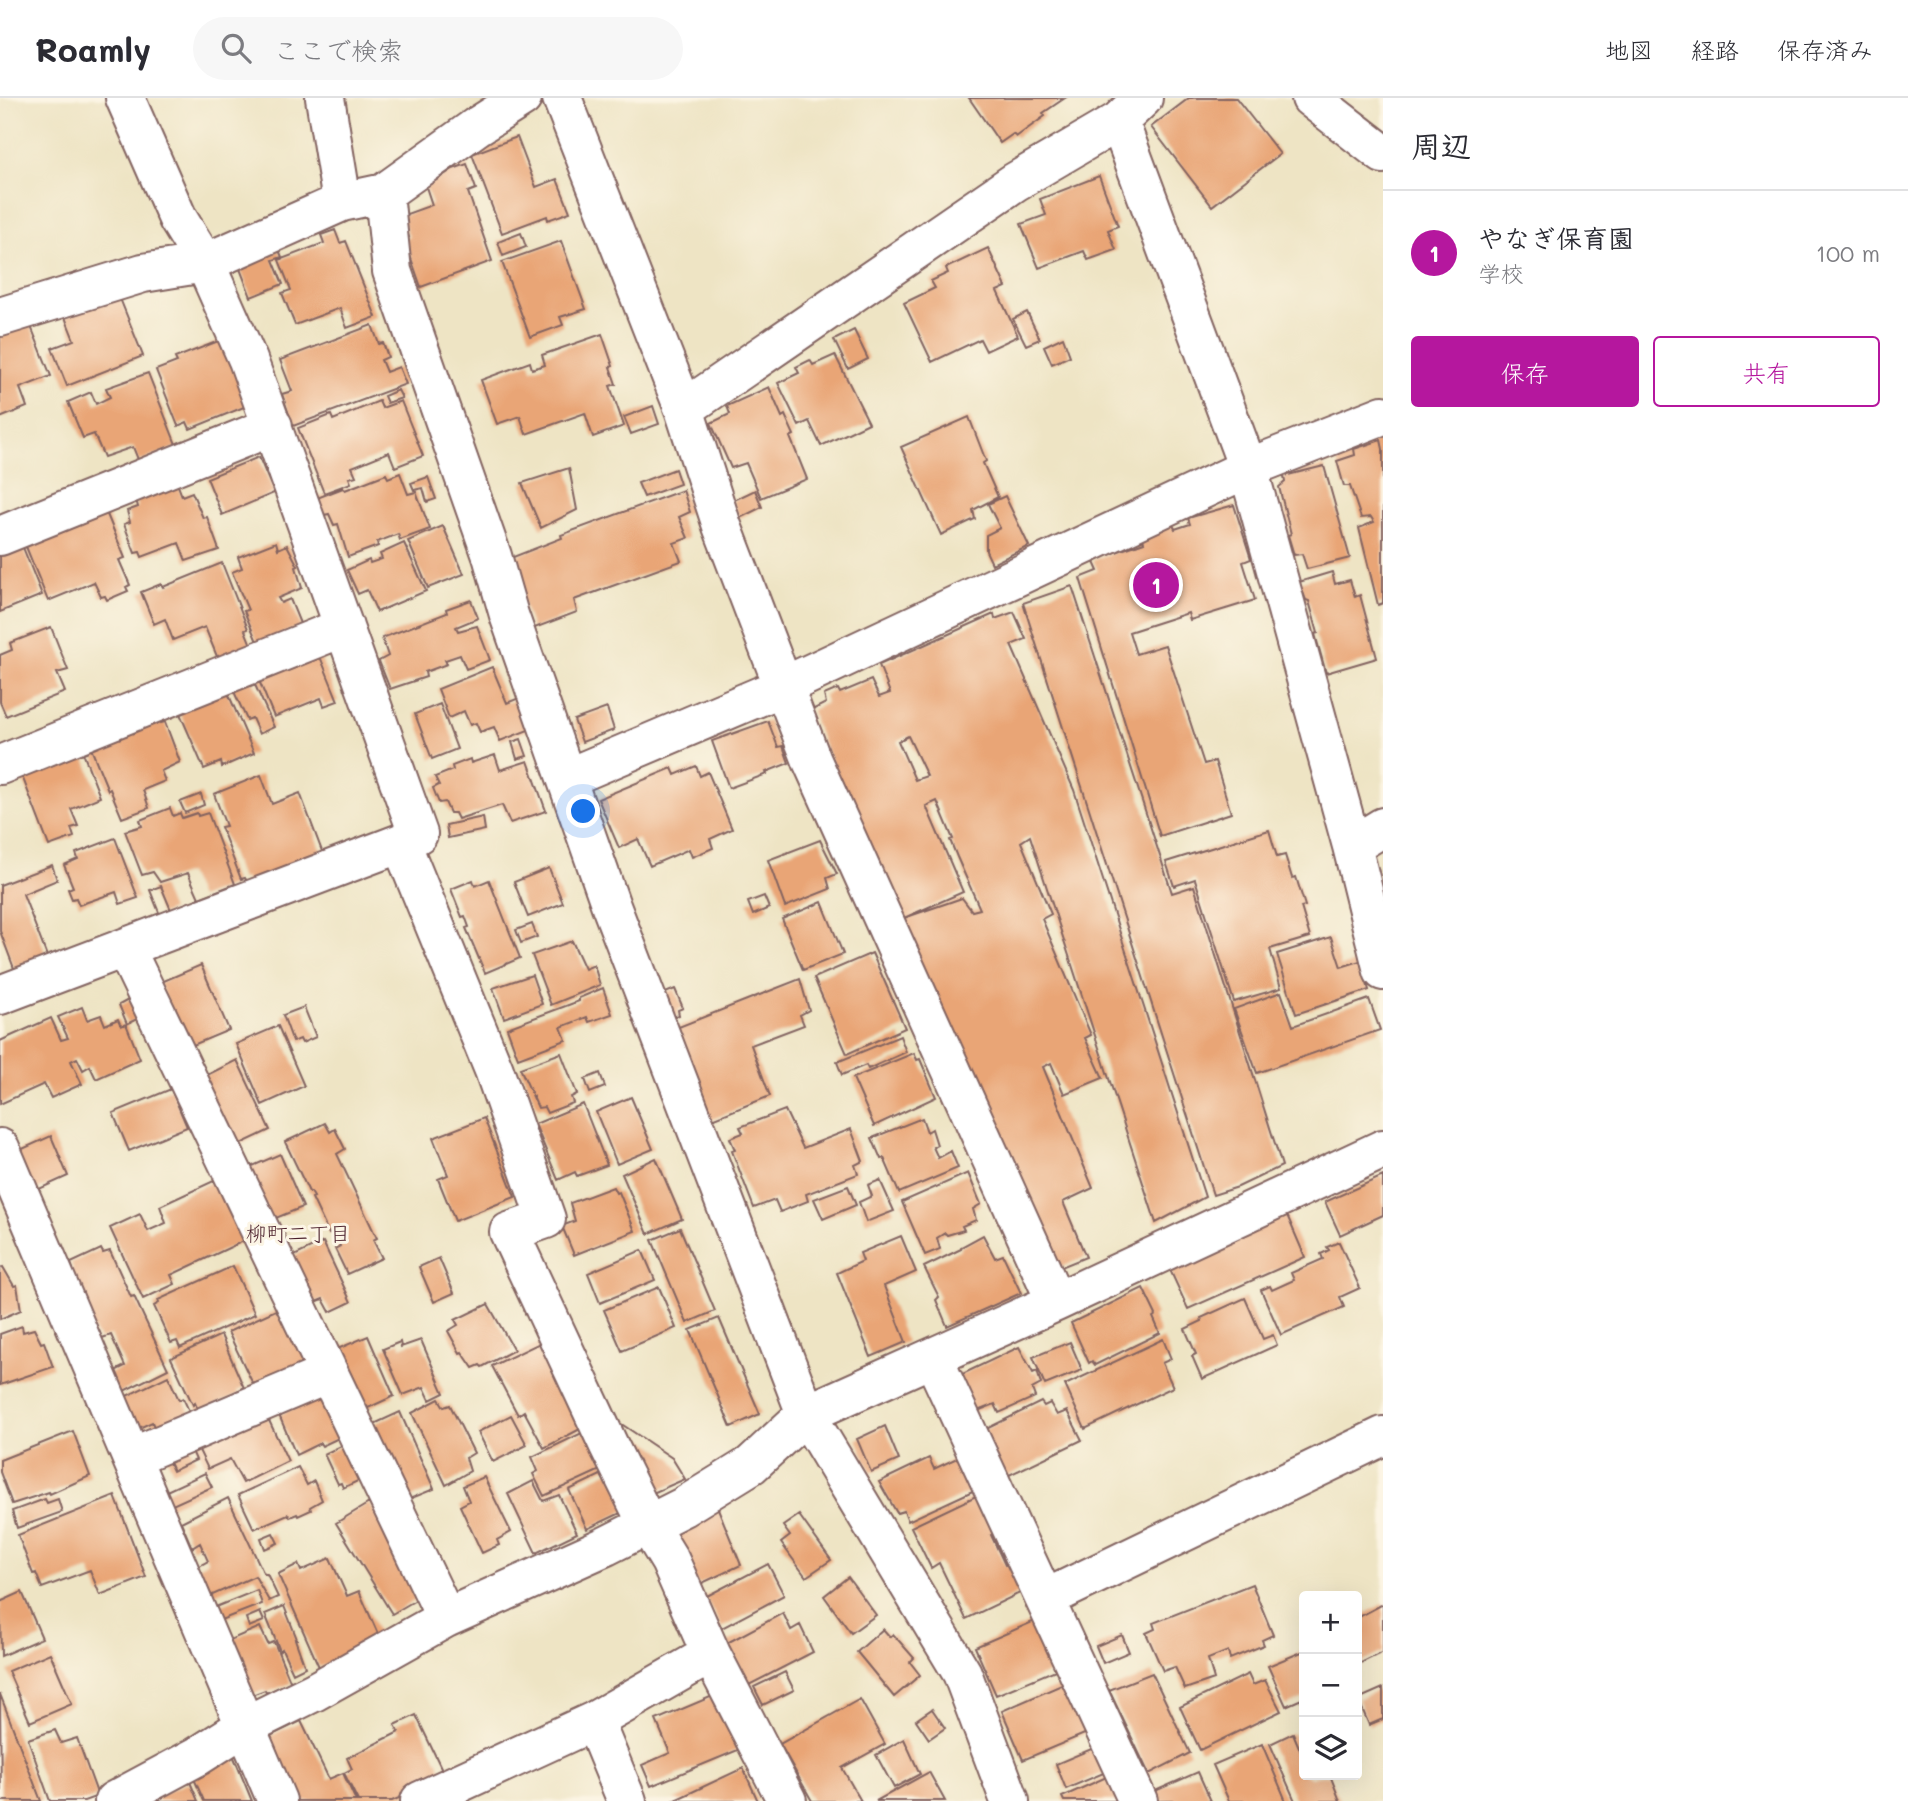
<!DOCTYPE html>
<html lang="ja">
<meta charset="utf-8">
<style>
body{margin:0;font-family:Mali,"Klee One",sans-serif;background:#f7f7f7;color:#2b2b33}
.controls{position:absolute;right:21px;bottom:21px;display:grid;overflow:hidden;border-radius:7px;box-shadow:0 7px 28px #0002}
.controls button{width:63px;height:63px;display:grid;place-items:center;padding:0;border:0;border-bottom:2px solid #e1e1e2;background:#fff;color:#2b2b33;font:35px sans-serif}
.you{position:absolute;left:584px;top:714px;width:24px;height:24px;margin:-18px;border:5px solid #fff;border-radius:50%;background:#1a73e8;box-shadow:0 0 0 10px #1a73e833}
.badge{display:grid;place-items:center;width:46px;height:46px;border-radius:50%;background:#b5179e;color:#fff;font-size:23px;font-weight:700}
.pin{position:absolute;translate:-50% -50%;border:4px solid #fff;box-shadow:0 2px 7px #0006}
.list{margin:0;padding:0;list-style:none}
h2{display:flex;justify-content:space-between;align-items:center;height:91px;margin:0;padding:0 28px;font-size:30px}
h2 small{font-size:23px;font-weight:400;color:#7c7c81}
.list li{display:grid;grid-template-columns:46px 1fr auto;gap:21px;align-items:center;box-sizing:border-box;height:126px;padding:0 28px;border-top:2px solid #e1e1e2}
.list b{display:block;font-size:26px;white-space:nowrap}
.list p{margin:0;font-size:23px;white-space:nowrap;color:#7c7c81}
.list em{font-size:23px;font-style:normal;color:#7c7c81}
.actions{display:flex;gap:14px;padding:21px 28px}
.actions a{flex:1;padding:16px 0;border:2px solid #b5179e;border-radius:7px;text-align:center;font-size:24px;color:#b5179e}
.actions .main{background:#b5179e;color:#fff}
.icon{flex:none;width:38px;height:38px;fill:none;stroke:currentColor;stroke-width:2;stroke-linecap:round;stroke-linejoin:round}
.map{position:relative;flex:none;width:1383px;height:1703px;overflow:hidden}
header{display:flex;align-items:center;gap:42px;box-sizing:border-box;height:98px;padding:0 35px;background:#fff;border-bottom:2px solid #e1e1e2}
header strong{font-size:33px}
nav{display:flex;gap:38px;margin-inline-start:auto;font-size:24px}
.search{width:490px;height:63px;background:#f7f7f7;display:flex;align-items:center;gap:18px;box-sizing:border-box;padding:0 24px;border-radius:38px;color:#7c7c81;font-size:26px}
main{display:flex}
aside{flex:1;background:#fff}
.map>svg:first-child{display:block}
.building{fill:#e9a576;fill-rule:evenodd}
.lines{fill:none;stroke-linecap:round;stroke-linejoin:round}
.minor-casing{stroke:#836461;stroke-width:42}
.minor{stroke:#fff;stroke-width:38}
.labels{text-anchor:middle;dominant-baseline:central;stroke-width:6;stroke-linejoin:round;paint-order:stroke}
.neighbourhood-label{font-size:21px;fill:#4a1f2b;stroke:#fcf5e5}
</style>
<header>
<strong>Roamly</strong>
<div class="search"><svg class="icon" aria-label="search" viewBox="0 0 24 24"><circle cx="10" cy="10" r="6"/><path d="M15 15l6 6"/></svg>ここで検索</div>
<nav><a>地図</a><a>経路</a><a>保存済み</a></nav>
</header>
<main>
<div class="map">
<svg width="1383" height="1703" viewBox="0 0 1383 1703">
<rect width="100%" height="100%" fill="#fcf5e5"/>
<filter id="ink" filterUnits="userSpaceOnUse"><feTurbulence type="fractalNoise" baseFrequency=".0143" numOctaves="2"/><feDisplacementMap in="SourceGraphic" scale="14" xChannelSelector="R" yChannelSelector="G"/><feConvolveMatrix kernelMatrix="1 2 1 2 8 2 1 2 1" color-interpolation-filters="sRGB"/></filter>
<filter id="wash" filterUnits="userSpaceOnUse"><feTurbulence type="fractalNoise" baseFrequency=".00686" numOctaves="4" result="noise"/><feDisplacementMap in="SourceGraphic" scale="28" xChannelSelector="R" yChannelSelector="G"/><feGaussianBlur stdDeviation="1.57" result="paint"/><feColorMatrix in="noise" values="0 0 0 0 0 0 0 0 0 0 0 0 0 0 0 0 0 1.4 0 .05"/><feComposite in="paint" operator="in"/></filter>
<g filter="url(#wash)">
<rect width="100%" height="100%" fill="#eee4c4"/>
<g id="blocks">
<path class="building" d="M969 0H1065L1043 15 1045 18 1016 39 1013 36 1000 45Z
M1189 0H1236L1280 56 1212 108 1151 29Z
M517 39 536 89 557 81 570 114 548 122 547 118 502 135 472 56Z
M467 66 476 91 468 94 492 163 421 189 404 140 409 139 401 118 432 107 426 89 453 71Z
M1099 78 1118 128 1108 132 1116 152 1088 162 1084 153 1039 170 1021 126 1046 117 1040 101Z
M335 132 340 145 346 143 376 219 347 230 340 210 295 227 282 195 291 192 279 162 324 145 321 137Z
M521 135 526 149 503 158 498 144Z
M561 143 586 211 560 219 563 227 530 239 502 164Z
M988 150 1006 189 997 193 1018 238 986 253 980 241 932 264 904 205 935 190 931 183 948 175 946 170Z
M279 152 282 159 273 162 283 186 251 199 239 168Z
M119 198 143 258 67 288 52 250 74 242 65 219Z
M1027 214 1040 241 1026 247 1013 221Z
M30 226 51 278 20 290 27 309 0 320V238Z
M372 227 379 246 383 245 388 259 381 262 386 274 399 269 406 286 293 328 282 296 292 293 280 262Z
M854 232 868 261 848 271 834 242Z
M602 236 613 268 610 269 616 286 610 288 624 328 593 339 585 315 526 336 520 318 497 326 481 282 530 264 532 271 545 267 542 257Z
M1063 239 1070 258 1052 266 1044 248Z
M221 242 249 307 190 331 187 324 178 328 156 272 177 264 175 260Z
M835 257 869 325 821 348 809 323 799 328 778 285 799 275 796 269 810 262 813 267Z
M148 275 177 349 139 364 133 349 104 359 94 336 83 340 68 304 91 294 96 306 110 299 106 290Z
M769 289 782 319 785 317 794 337 790 339 807 381 761 400 746 365 731 370 711 325 730 316 727 308Z
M398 292 402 300 387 305 384 298Z
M379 303 382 310 401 303 423 358 395 369 389 354 352 369 356 378 349 380 351 385 324 395 298 330 331 317 333 322Z
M653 308 659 326 631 336 624 319Z
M969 319 986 363 983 365 998 399 973 412 975 421 941 437 901 349Z
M1381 342 1383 351V505L1378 507 1359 430 1374 424 1371 419 1361 420 1350 388H1344L1337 363 1355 357 1354 351Z
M259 359 274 395 222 417 207 380Z
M1324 368 1350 460 1307 471 1302 456 1294 457 1288 437 1291 436 1279 389 1285 384 1284 378Z
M569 370 577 412 541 430 522 385Z
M675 371 680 386 644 399 638 385Z
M400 375 408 396 416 394 430 431 400 442 398 436 377 444 378 448 348 459 338 426 334 427 329 416 324 417 317 400 343 390 345 392 386 376 388 380Z
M428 379 436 401 427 404 423 390 414 392 411 385Z
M177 385 182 398 192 394 203 420 207 419 219 452 186 463 179 445 142 459 140 454 135 455 124 426 130 424 127 413 138 409 136 401Z
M683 392 690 414 679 419 688 440 674 445 681 463 574 502 577 514 532 531 508 461 562 440 561 437Z
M755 392 762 409 740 420 732 403Z
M1005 398 1029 448 992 466 986 453V437L1000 430 988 406Z
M1234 407 1251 461 1243 464 1255 502 1190 522 1188 515 1129 534 1136 556 1165 547 1204 666 1215 663 1231 715 1160 738 1080 480 1098 473 1093 462 1144 444 1142 437 1173 427 1175 431 1190 426 1188 420Z
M104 409 125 460 119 462 130 487 126 489 128 493 107 502 105 498 101 499 94 484 48 503 23 441Z
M443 428 464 476 428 490 408 443Z
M276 444 278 451 287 447 298 468 296 469 302 490 278 500 281 505 290 501 301 528 258 546 244 513 248 512 232 474 242 470 238 459Z
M404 445 426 493 377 514 367 492 358 496 347 472 369 462 370 465 382 461 380 456Z
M22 447 42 497 0 514V456Z
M222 465 248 531 245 532 251 547 218 561 205 529 173 542 165 521 154 526 141 494 161 486 163 489Z
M1332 474 1335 486 1350 482 1355 499 1360 497 1377 560 1326 575 1315 536 1318 535 1309 503 1306 502 1299 484Z
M1072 488 1172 795 1194 788 1282 1068 1238 1089 1213 1097 1023 505Z
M471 502 478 520 456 529 458 533 477 528 490 562 466 571 460 557 445 562 447 566 425 574 426 579 390 591 379 563 388 558 382 540 447 515 446 511Z
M1014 514 1026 541 1011 547 1074 692 1205 1099 1156 1125 1030 738 1021 744 1051 816 1042 821 1091 937 1085 940 1103 980 1064 996 1051 965 1043 969 1093 1090 1063 1104 1086 1159 1049 1174 815 626 812 612 826 605 824 597 838 591 840 595 871 582 879 599 890 595 879 567 994 516 995 521ZM908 638 927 678 915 682 898 643ZM937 703 953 741 950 742 957 759 980 811 972 813 962 800 904 820 963 794 926 708Z
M51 529 68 572 57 575 65 594 6 618 0 604V557L12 552 10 545Z
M319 556 338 603 324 608 321 600 274 619 258 580Z
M492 569 507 605 519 600 531 631 500 643 494 629 480 634 476 625 470 627 464 613 449 620 438 591Z
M251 578 274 629 259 636 252 620 247 622 231 587Z
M225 588 254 655 222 669 221 664 204 671 178 611Z
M440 606 457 651 432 661 415 616Z
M607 610 614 632 582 644 574 622Z
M156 616 161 625 165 624 180 664 161 673 165 683 143 692 149 710 122 720 110 691 108 692 88 643Z
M768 623 778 649 783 648 789 665 766 674 767 676 729 690 712 643Z
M521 641 527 658 517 661 512 644Z
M80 647 100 699 71 711 78 728 71 730 74 739 49 748 19 670Z
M495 657 500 672 528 663 546 713 510 725 502 707 458 721 455 715H450L445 704 439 705 433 690 439 687 435 679 453 672 452 668 470 661 471 665Z
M696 668 700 678 708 674 732 731 710 741 713 750 692 759 689 751 650 768 638 741 619 750 598 701 672 670 675 677Z
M261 677 272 706 300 695 323 756 248 785 245 780 241 781 221 729 226 728 214 696Z
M201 696 204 707 185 715 180 704Z
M170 710 173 718 180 715 182 720 197 715 198 718 208 715 235 786 199 800 188 775 160 784 153 774 142 777 125 733 142 728 140 722Z
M483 719 485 732 448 740 446 727Z
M1269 732 1277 759 1285 757 1292 780 1296 779 1305 808 1301 809 1310 839 1270 851 1281 890 1234 904 1195 781 1174 788 1166 764Z
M115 740 138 800 120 806 116 794 79 807 76 800 72 801 68 791 73 789 64 767 78 761 76 755Z
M820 742 837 776 827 780 830 791 785 809 768 762Z
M52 767 57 782 23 796 48 861 15 873 0 833V787Z
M549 770 563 805 528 819 514 784Z
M473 782 475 788 489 782 520 860 485 875 466 830 469 829 465 818 462 819 451 791Z
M161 788 171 812 160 817 150 792Z
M764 798 769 810 753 817 748 804Z
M822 804 843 856 803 872 782 821Z
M532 826 537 839 521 845 516 832Z
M1331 839 1341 869 1360 863 1369 892 1296 916 1277 856Z
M572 843 585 871 594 867 600 887 551 907 532 857Z
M872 855 905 930 847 956 814 880Z
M201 867 229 932 186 950 159 885Z
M532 877 542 906 504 920 493 890Z
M800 881 809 912 800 917 804 927 751 947 770 998 705 1024 671 932Z
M603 890 612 916 589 924 587 919 561 929 566 942 518 960 507 930 579 903V900Z
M675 891 683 910 678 912 679 917 667 921 658 898Z
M1281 894 1293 928 1369 901 1380 932 1257 975 1234 911Z
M130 901 139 920 127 926 119 907Z
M82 909 87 922 101 917 105 927 118 921 121 928 126 926 140 961 96 981 90 968 83 972 77 960 71 963 82 986 51 1000 44 986 0 1006V943L51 920 61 942 68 940 58 919Z
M304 909 316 939 302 945 300 941 293 944 283 917Z
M278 928 304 988 262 1007 236 946Z
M900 938 906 954 868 971 866 967 842 977 837 964Z
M561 955 577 996 571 999 573 1005 547 1015 544 1009 538 1010 520 970Z
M914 955 917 962 920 961 936 999 874 1028 853 980Z
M237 962 270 1032 232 1050 199 981Z
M600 975 605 989 590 995 585 981Z
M171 991 187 1029 129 1053 113 1015Z
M631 999 653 1051 617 1066 596 1014Z
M583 1006 607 1067 577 1078 575 1074 558 1082 535 1026Z
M785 1012 803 1050 851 1031 863 1063 855 1067 858 1076 806 1096 808 1103 780 1114 775 1102 754 1110 732 1053 735 1052 730 1040 743 1035 740 1029Z
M484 1020 515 1099 455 1123 438 1081 448 1077 433 1040Z
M922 1020 927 1034 932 1031 937 1047 933 1049 938 1060 951 1053 958 1070 899 1095 884 1060 881 1061 872 1040Z
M325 1025 330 1034 335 1031 345 1051 337 1056 373 1132 377 1140 373 1142 382 1160 347 1176 335 1151 340 1148 334 1134 329 1136 312 1100 314 1099 311 1094H309L285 1044Z
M51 1038 68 1078 26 1097 9 1057Z
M280 1056 303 1109 271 1122 248 1070Z
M656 1060 682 1121 648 1136 622 1076Z
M968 1075 981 1106 973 1111 976 1122 962 1128 964 1132 947 1137 945 1135 937 1140 940 1151 925 1157 902 1104Z
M1383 1078V1117L1340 1137 1325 1104Z
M220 1080 252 1139 171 1177 175 1186 143 1201 110 1130 140 1116 148 1133 166 1125 160 1108Z
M880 1082 894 1113 866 1124 859 1104 872 1098 868 1087Z
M848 1088 856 1107 823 1121 814 1101Z
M613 1089 616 1095 619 1094 635 1133 574 1157 562 1128 575 1123 570 1105Z
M1284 1110 1305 1159 1188 1211 1166 1163Z
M680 1130 715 1213 687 1225 652 1142Z
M983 1137 995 1160 1003 1157 1021 1195 947 1228 936 1202 939 1199 924 1169 961 1151V1149Z
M901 1138 916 1174 884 1188 906 1244 871 1259 837 1175 863 1163 860 1155Z
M323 1144 351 1204 330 1214 323 1201 311 1206 290 1160Z
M1339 1144 1360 1190 1340 1199 1344 1209 1281 1237 1261 1192 1270 1188 1272 1192 1294 1182 1291 1175 1323 1161 1321 1156 1329 1152 1327 1149Z
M101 1151 103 1155 110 1153 131 1199 134 1198 168 1271 114 1298 105 1278 125 1268 111 1237 99 1241 60 1179 73 1171 71 1165Z
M642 1152 655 1182 600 1205 588 1175Z
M439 1160 454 1195 434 1204 419 1169Z
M233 1168 255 1216 180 1250 177 1243 171 1245 154 1208 159 1205 158 1202Z
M3 1169 14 1188 17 1187 21 1212 0 1221V1170Z
M659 1189 676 1230 622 1253 604 1212Z
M1143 1190 1156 1217 1153 1219 1160 1235 1095 1267 1092 1263 1089 1265 1071 1225Z
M1245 1200 1263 1241 1273 1237 1277 1247 1202 1281 1192 1258 1196 1256 1185 1231 1202 1223 1201 1220Z
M488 1206 514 1252 482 1269 480 1267 473 1270 462 1254 460 1255 448 1233 458 1227 455 1222Z
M278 1211 315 1269 280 1286 276 1277 253 1286 228 1234Z
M719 1220 760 1316 731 1329 690 1232Z
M22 1228 23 1234 34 1231 41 1245 44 1244 53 1269 0 1287V1236Z
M221 1237 244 1290 237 1293 239 1296 199 1314 195 1305 193 1307 171 1260Z
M368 1238 394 1298 368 1310 363 1303 358 1305 335 1252Z
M1163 1241 1171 1261 1162 1265 1173 1289 1085 1331 1065 1287Z
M421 1242 444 1295 430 1302 424 1289 403 1297 383 1251 400 1244 401 1249Z
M546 1242 584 1329 544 1350 524 1313 518 1317 492 1268Z
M1070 1244 1082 1272 1045 1287 1033 1259Z
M1019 1249 1033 1275 1037 1273 1041 1286 1032 1291 1035 1299 999 1315 995 1306 970 1316 954 1280Z
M168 1278 179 1302 183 1300 191 1317 155 1331 152 1324 137 1331 116 1303Z
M327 1294 345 1337 322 1348 320 1345 296 1357 279 1317Z
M439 1301 444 1309 450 1307 474 1355 466 1360 470 1373 446 1387 412 1315Z
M1041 1304 1044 1308 1050 1305 1057 1317 1067 1313 1082 1342 1001 1381 982 1333Z
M400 1314 434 1391 407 1402 374 1326Z
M266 1316 288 1363 243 1385 230 1361 208 1371 195 1344Z
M511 1317 527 1347 493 1364 478 1334Z
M611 1319 672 1360 685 1381 646 1398Z
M885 1328 899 1362 871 1374 857 1341Z
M588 1332 607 1369 544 1398 533 1376 538 1373 532 1359Z
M73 1333 90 1378 50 1396 49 1394 12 1406 0 1374V1362Z
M188 1344 196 1362 173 1373 164 1354Z
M350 1344 362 1381 343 1390 341 1385 338 1386 324 1356Z
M959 1359 979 1390 908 1423 904 1413 897 1415 879 1384 929 1360 934 1371Z
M298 1369 307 1387 314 1383 322 1402 310 1409 311 1412 298 1418 297 1416 290 1419 288 1416 254 1431 238 1397Z
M611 1372 627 1412 587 1431 569 1392Z
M205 1375 212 1389 166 1410 160 1396Z
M484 1379 511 1434 497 1442 499 1447 482 1455 460 1408 469 1403 463 1388Z
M533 1383 543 1403 559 1397 577 1435 536 1455 508 1396Z
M980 1396 998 1434 991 1437 1005 1467 1009 1466 1022 1494 966 1521 939 1465 931 1470 911 1429Z
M115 1398 146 1479 100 1497 90 1472 42 1490 36 1475 33 1476 18 1437Z
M228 1400 264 1476H267L278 1499 269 1503 255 1478 206 1500 194 1471 208 1463 200 1445 192 1450 181 1424Z
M45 1401 47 1405 58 1401 62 1414 17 1430 12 1413Z
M369 1405 426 1496 392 1516 336 1425Z
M717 1408 741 1467 698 1487 669 1429Z
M799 1417 831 1462 806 1479 781 1445 790 1438 783 1428Z
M273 1435 278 1445 265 1451 261 1440Z
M330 1460 347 1498 359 1493 379 1538 329 1566 319 1569 278 1476 298 1466 301 1473Z
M768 1466 784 1497 722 1530 705 1499Z
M848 1479 876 1517 851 1535 824 1498Z
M1252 1486 1273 1537 1262 1542 1264 1547 1230 1561 1228 1553 1208 1561 1214 1581 1185 1591 1175 1569 1163 1573 1146 1535 1155 1531 1153 1525Z
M257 1492 262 1506 213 1525 208 1512Z
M22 1494 42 1540 1 1558 0 1504Z
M1383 1506V1554L1357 1567V1520Z
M284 1508 297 1541H295L305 1569 293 1575 282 1551 280 1553 265 1516Z
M260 1514 264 1523 249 1529 246 1520Z
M783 1515 791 1532 800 1527 813 1554 749 1587 727 1545Z
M1037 1522 1058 1571 996 1597 975 1549Z
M260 1529 268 1546 274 1544 291 1585 266 1595 265 1592 246 1599 225 1544Z
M883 1531 890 1539 893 1536 914 1560 910 1564 920 1577 894 1599 857 1554Z
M1122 1537 1129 1554 1103 1565 1096 1548Z
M1304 1553V1600L1286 1608 1268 1568Z
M50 1555 72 1606 30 1624 8 1573Z
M785 1574 794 1592 763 1607 754 1589Z
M1152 1575 1190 1655 1149 1676 1109 1592Z
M1248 1576 1253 1587 1265 1582 1281 1613 1200 1652 1180 1609Z
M1066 1585 1087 1635 1023 1662 1002 1613Z
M1383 1590V1621L1369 1627 1358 1601Z
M0 1596 41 1703H1Z
M715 1597 738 1652 651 1688 642 1667 670 1655 656 1622Z
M860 1601 885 1646 842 1670 861 1703H812L780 1646Z
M932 1611 945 1630 929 1641 916 1622Z
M416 1617 446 1680 392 1703H358L344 1675 352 1671 347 1660 399 1634 395 1627Z
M301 1623 329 1681 343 1675 356 1703H293L264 1641Z
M55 1632 61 1645 77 1640 98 1698 84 1703H50L28 1641Z
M1293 1635 1304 1661V1677L1312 1679 1330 1677 1340 1703H1295L1270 1646Z
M904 1641 920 1676 894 1690 876 1657Z
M1262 1646 1286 1703H1229L1213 1667Z
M1096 1649 1106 1674 1066 1691 1056 1666Z
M233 1657 252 1703H204L191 1674Z
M743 1670 758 1703H673Z
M929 1674 945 1703H876Z
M1198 1674 1211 1703H1148L1146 1697Z
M1113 1676 1126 1703H1064L1062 1699Z
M190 1684 198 1703H158L156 1698Z"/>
</g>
</g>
<g filter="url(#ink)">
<use href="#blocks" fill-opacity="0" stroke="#836461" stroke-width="2"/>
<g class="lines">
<g class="minor-casing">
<path id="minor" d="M325 0 342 104
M562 0 684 311 722 428 812 663 1056 1204
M1311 0 1383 56
M1119 23 1248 370 1352 748 1383 873
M384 95 392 173 492 458 509 517 611 808 806 1316 962 1575 1010 1703
M0 219 143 175 205 165 342 104 384 95 476 29 522 0
M684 311 1015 84 1119 23 1143 0
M0 438 273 328
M0 667 344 529
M567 680 782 589 1248 370 1383 317
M401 745 494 972 546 1121 509 1134 609 1348 648 1427 670 1463 711 1556 787 1703
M1352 748 1383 729
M125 850 446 1520
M0 897 401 745 418 736 248 262 205 165 178 121 125 0
M0 1050 277 1703
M933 1260 1138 1703
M132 1359 328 1276
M1045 1501 1383 1338
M594 1623 627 1703
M114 1703 198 1658 245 1628 314 1594 446 1520 606 1448 683 1409 751 1367 806 1316 1056 1204 1383 1051
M420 1703 594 1623 711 1556"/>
</g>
<use href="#minor" class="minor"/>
</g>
</g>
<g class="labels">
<g class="neighbourhood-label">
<text x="298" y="1134">柳町二丁目</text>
</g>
</g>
</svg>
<div class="controls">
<button>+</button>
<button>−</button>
<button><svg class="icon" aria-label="layers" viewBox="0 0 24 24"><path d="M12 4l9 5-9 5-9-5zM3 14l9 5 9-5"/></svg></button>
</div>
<div class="you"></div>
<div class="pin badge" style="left:1156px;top:487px">1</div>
</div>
<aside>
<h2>周辺<small></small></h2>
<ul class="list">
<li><span class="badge">1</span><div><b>やなぎ保育園</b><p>学校</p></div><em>100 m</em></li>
</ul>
<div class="actions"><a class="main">保存</a><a>共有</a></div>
</aside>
</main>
